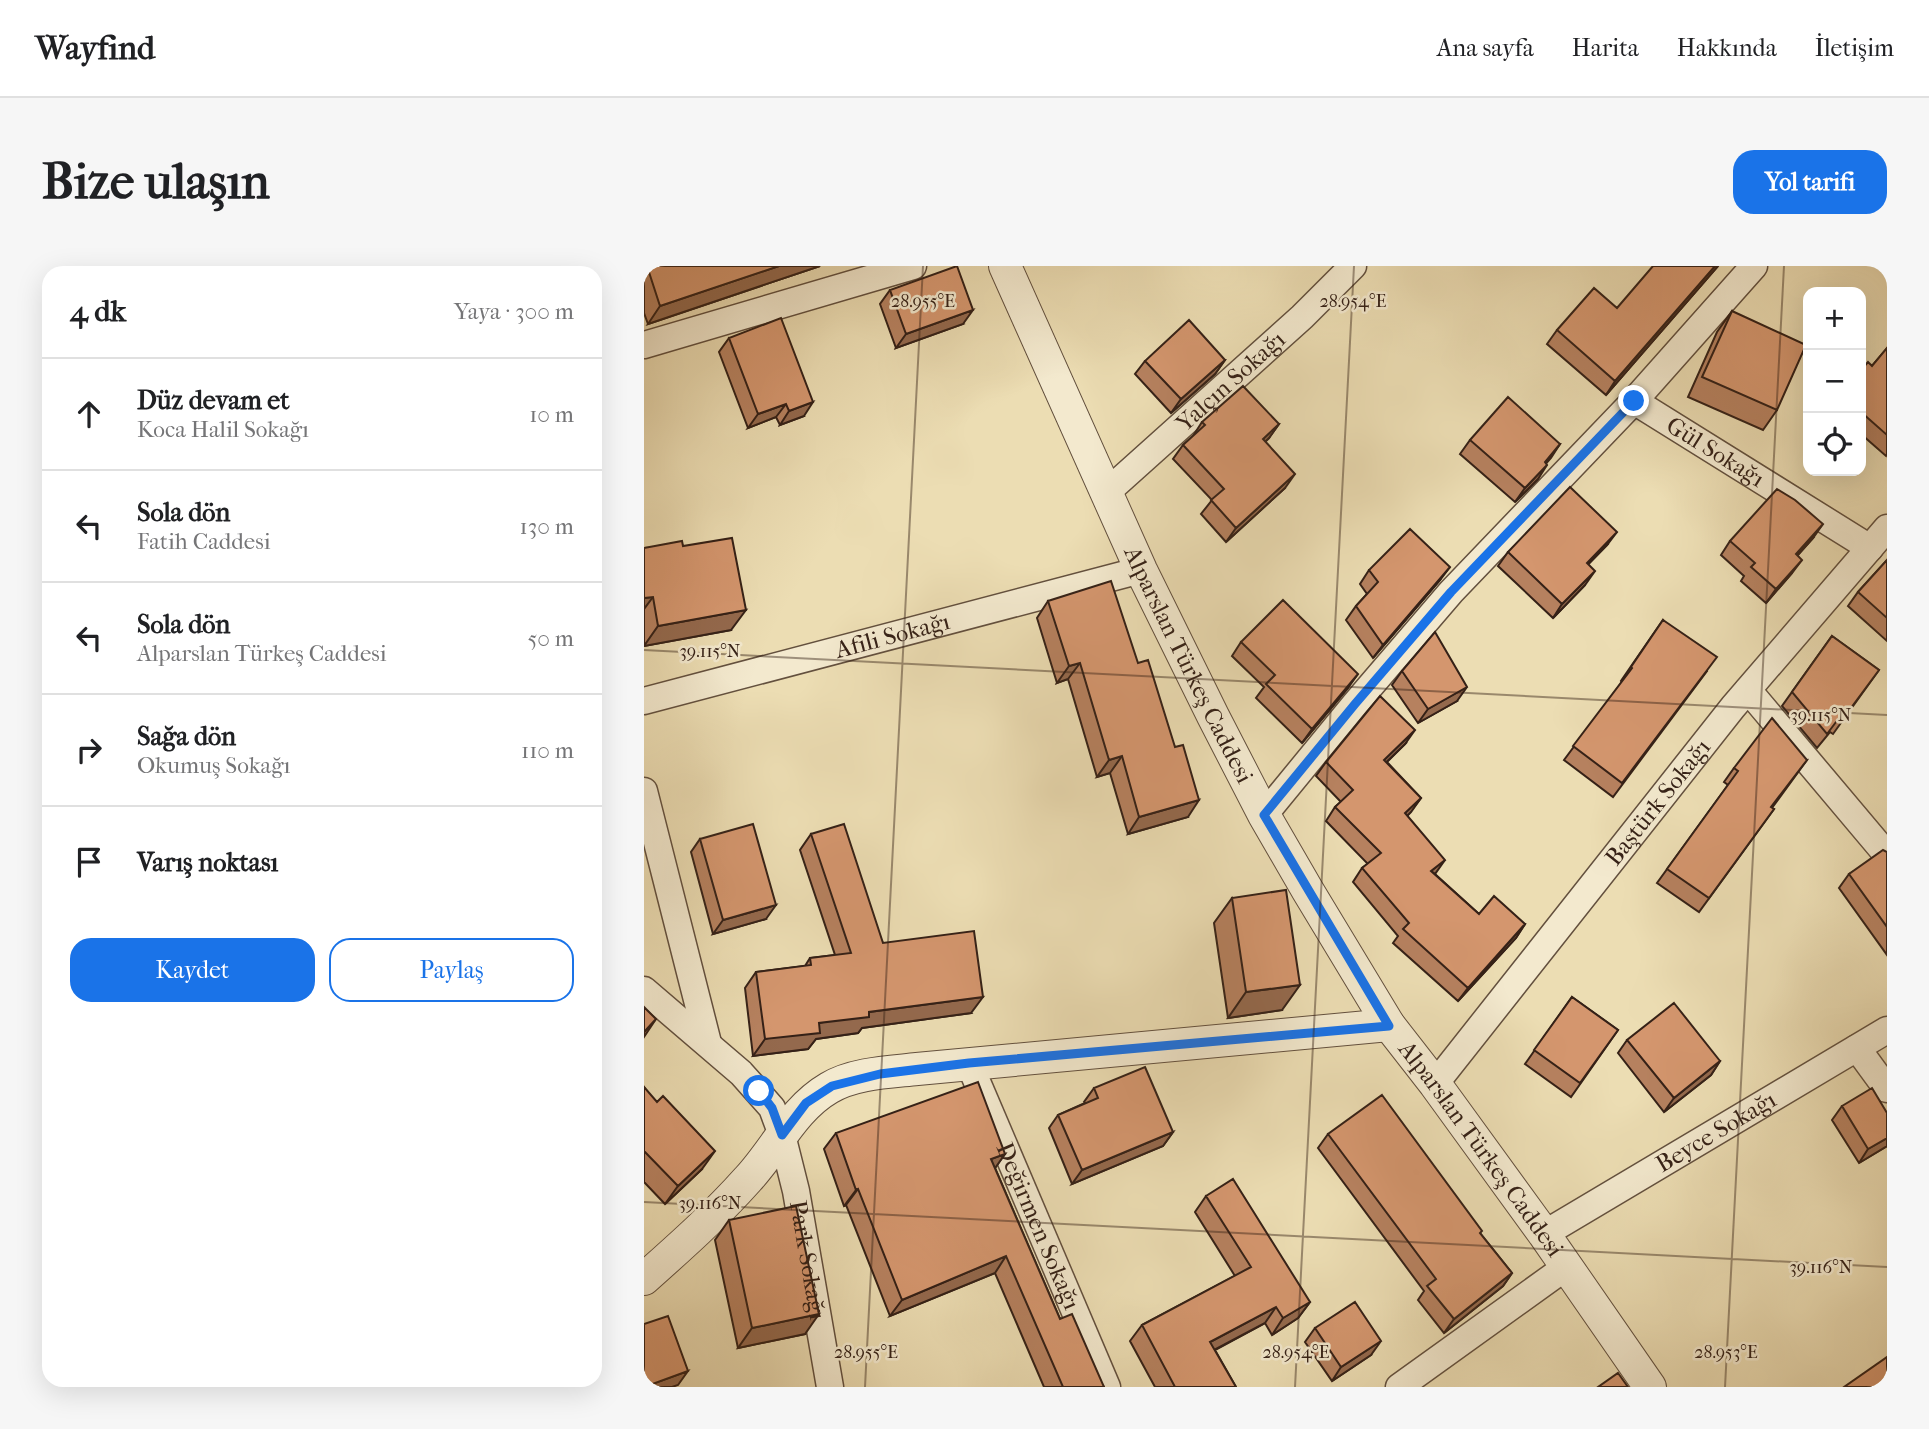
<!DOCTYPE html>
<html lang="tr">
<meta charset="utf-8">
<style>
body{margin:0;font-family:"IM FELL French Canon",serif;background:#f6f6f6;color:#202124}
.controls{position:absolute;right:21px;top:21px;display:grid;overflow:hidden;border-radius:14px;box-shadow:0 7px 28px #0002}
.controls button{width:63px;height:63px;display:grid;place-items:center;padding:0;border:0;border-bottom:2px solid #e0e0e0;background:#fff;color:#202124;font:35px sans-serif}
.stop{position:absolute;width:21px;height:21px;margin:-16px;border:5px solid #1a73e8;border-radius:50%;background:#fff}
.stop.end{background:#1a73e8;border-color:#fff;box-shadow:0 2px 7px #0008}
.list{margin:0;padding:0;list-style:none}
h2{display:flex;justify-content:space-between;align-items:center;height:91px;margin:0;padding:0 28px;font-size:30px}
h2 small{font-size:23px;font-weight:400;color:#757577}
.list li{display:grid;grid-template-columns:46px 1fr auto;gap:21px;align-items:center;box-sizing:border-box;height:112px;padding:0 28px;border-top:2px solid #e0e0e0}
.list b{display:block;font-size:26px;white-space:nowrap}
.list p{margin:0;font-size:23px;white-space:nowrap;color:#757577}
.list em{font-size:23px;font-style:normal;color:#757577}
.actions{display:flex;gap:14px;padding:21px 28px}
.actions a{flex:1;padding:16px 0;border:2px solid #1a73e8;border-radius:21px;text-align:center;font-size:24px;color:#1a73e8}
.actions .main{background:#1a73e8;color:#fff}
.icon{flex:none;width:38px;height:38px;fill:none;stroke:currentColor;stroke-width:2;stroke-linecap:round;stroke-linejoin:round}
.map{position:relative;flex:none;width:1243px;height:1121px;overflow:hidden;border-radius:21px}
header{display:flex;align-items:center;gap:42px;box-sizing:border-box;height:98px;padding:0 35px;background:#fff;border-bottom:2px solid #e0e0e0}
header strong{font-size:33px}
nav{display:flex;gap:38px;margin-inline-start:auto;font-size:24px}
.intro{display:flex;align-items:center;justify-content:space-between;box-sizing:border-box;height:168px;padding:0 42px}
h1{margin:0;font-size:49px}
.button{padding:18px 32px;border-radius:21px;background:#1a73e8;color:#fff;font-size:24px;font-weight:700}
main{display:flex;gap:42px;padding:0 42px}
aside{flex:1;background:#fff;border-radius:21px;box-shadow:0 7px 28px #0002}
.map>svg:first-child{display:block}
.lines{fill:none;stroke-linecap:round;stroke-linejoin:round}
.minor-casing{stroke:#63503e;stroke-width:29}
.tertiary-casing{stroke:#63503e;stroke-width:34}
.minor{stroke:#f3e9ce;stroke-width:26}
.tertiary{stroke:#f3e9ce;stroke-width:32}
.wall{fill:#b6815f;stroke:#352117;stroke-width:2}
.shaded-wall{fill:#94694d;stroke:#352117;stroke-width:2}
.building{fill:#d4966e;stroke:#352117;stroke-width:2}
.route{stroke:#1a73e8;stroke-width:9}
.ticks{fill:none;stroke:#352117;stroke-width:2;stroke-opacity:0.45}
.labels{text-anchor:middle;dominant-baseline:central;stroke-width:5;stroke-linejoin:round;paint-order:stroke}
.street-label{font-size:24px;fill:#352117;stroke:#f3e9ce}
.ticks-label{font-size:18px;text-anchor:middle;fill:#352117;stroke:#f3e9ce;stroke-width:5;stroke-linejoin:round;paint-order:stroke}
</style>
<header>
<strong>Wayfind</strong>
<nav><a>Ana sayfa</a><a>Harita</a><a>Hakkında</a><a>İletişim</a></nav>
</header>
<div class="intro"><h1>Bize ulaşın</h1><a class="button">Yol tarifi</a></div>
<main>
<aside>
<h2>4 dk<small>Yaya · 300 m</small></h2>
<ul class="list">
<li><svg class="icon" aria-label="ahead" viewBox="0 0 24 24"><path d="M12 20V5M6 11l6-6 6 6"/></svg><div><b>Düz devam et</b><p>Koca Halil Sokağı</p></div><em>10 m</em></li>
<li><svg class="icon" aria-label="left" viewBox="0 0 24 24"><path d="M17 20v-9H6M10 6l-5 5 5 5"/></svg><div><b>Sola dön</b><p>Fatih Caddesi</p></div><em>130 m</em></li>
<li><svg class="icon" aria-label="left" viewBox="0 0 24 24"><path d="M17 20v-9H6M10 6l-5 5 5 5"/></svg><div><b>Sola dön</b><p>Alparslan Türkeş Caddesi</p></div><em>50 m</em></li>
<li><svg class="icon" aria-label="right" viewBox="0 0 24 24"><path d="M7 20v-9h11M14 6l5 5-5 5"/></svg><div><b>Sağa dön</b><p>Okumuş Sokağı</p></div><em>110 m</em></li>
<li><svg class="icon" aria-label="arrive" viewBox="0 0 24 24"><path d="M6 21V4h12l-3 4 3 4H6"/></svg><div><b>Varış noktası</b></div></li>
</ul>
<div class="actions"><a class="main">Kaydet</a><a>Paylaş</a></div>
</aside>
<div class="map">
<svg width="1243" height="1121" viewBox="0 0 1243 1121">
<rect width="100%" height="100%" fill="#ecddb3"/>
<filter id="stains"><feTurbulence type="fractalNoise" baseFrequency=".00286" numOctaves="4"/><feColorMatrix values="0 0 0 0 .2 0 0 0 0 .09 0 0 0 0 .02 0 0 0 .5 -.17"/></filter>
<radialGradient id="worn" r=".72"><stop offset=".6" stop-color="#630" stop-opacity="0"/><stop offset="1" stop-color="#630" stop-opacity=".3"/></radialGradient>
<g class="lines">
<g class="minor-casing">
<g id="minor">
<path d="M0 79 269 0"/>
<path id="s1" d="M990 135 1226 282"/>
<path id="s2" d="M463 226 658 51 709 0"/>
<path d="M1104 424 1243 589"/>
<path id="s3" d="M0 435 497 304"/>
<path d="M0 525 64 777"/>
<path d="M620 549 711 438 807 326 990 135 1110 0"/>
<path id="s4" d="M0 724 97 807 128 842 138 869 152 925 186 1121"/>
<path d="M1213 782 1243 823"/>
<path id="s5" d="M325 797 463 1121"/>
<path id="s6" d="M791 818 1089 441 1243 262"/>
<path id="s7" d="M900 968 1243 764"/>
<path d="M755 1121 922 1001"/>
</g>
</g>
<g class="tertiary-casing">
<g id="tertiary">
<path id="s8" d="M361 0 497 304 569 450 620 549 664 625 745 759 791 818 900 968 1006 1121"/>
<path d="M0 1013C36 981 72 949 104 913 132 883 149 843 185 822 210 807 246 806 273 803L745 759"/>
</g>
</g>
<use href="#minor" class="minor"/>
<use href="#tertiary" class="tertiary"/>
</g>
<path class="wall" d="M0 0H176L4 58 0 47Z
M1074 0 962 129 903 78 913 64 973 42Z
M246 24 319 58 252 82 236 38Z
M1088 45 1133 144 1119 164 1044 131 1073 66Z
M85 72 160 150 136 159 132 151 104 162 75 86Z
M1243 82V188L1242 190 1217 168V104L1228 100Z
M581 94 571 108 527 147 491 108 501 95Z
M558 156 635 158 625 172 621 176 641 222 582 276 557 248 568 234 529 193 539 179 549 170Z
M826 174 916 178 902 197 894 213 871 236 816 188Z
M1169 272 1153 290 1148 307 1122 337 1097 315 1100 310 1077 289 1086 275Z
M963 279 944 298 941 319 909 352 854 300 864 286Z
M39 280 87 364 0 380V282Z
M1243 294V375L1204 340 1214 326Z
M725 304 796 314 729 392 702 354 712 340 723 328 716 318Z
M404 335 544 551 484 568 466 507 453 511 424 413 413 417 393 352Z
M1019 354 1063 405 969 531 920 494 978 416 977 415Z
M1188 370 1235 404 1189 468 1186 466 1173 482 1138 440Z
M597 376 704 422 658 477 612 432 620 421 588 390Z
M758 405 813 435 774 457 748 419Z
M761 478 743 496 777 532 763 550 791 608 835 648 881 658 872 672 814 735 749 677 754 670 709 616 718 602 724 598 682 555 691 541 697 536 672 510 682 496Z
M1163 494 1128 542 1130 543 1055 646 1013 617 1084 519 1080 516 1090 502Z
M167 568 239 677 327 747 218 762 214 767 172 773 164 783 109 790 101 722 112 706 161 700 166 692 191 689 156 584Z
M56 573 122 653 69 668 47 586Z
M1243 586V689L1195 622 1205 608Z
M588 632 638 744 584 752 570 657Z
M928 731 974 764 927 831 881 798Z
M983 774 1076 795 1067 809 1020 846 974 787Z
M0 821 58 903 21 938 0 916Z
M450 822 529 866 519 880 428 918 405 862 414 849 441 837 440 836Z
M1198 840 1243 847V880L1215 897 1188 854Z
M192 867 361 888 351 902 416 1053 460 1121H400L351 1007 246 1050 202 939 200 940 180 883Z
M684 868 836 967 868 1007 859 1020 800 1067 774 1034 780 1025 674 882Z
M562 930 666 1036 654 1052 628 1069 621 1057 571 1084 592 1121H511L486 1075 498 1059 591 1010 551 946Z
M85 954 161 1068 94 1082 71 974Z
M671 1062 727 1089 688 1115 661 1076Z"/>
<path class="shaded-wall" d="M135 0H176L4 58 16 40Z
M1071 0H1074L962 129 971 115Z
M329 44 319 58 252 82 262 68Z
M581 94 571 108 527 147 537 133Z
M169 136 160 150 136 159 145 145Z
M142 138 132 151 104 162 114 148Z
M635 158 625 172 609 187 619 173Z
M916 178 907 192 891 210 901 196Z
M903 199 894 213 871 236 881 222Z
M651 208 641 222 582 276 592 262Z
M1179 258 1169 272 1142 302 1152 288Z
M973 266 963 279 933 310 943 297Z
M1158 294 1148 307 1122 337 1132 323Z
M806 301 796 314 729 392 739 379Z
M951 305 941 319 909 352 918 338Z
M9 331 0 343V332Z
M102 344 87 364 0 380 14 360Z
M436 397 424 413 413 417 425 400Z
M714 408 704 422 658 477 668 463Z
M823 421 813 435 774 457 784 443Z
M771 464 761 478 731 507 740 494Z
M478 490 466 507 453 511 465 494Z
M777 532 767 546 752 561 761 547Z
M555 534 544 551 484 568 495 551Z
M801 594 791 608 787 605Z
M132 639 122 653 69 668 79 654Z
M881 658 872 672 814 735 824 722Z
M656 719 638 744 584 752 602 726Z
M339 731 327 747 218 762 214 767 172 773 164 783 109 790 121 773 175 757 225 746Z
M12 753 0 771V766Z
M1076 795 1067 809 1020 846 1030 832Z
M529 866 519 880 428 918 438 904Z
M1243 872V880L1215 897 1224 883Z
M71 885 58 903 21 938 34 920Z
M361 888 349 905 347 893Z
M214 923 202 939 200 940 212 924Z
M362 990 351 1007 246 1050 258 1034Z
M868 1007 859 1020 800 1067 810 1053Z
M666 1036 654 1052 628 1069 639 1052Z
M632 1041 621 1057 555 1092 566 1076Z
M175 1048 161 1068 94 1082 108 1062Z
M737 1075 727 1089 688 1115 697 1101Z
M44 1105 34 1119 28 1121H0Z"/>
<path class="building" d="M3 0H135L16 40Z
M313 0 329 44 262 68 246 24Z
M1009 0H1071L971 115 913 64 950 22 973 42Z
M1088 45 1162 79 1133 144 1058 111Z
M137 52 169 136 145 145 142 138 114 148 85 72Z
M545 54 581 94 537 133 501 95Z
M1243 82V169L1217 146V104L1224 96 1228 100Z
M599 120 635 158 619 173 651 208 592 262 567 234 580 223 539 179 561 159 558 156Z
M864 131 916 178 901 196 903 199 881 222 826 174Z
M926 221 973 266 943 297 951 305 918 338 864 286Z
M1133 223 1151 234 1179 258 1152 288 1158 294 1132 323 1107 301 1111 297 1086 275Z
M766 263 806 301 739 379 712 340 734 316 725 304Z
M88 272 102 344 14 360 9 331 0 332V282L38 275 39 280Z
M1243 294V352L1214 326Z
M467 315 494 397 504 394 531 481 539 479 555 534 495 551 478 490 465 494 436 397 425 400 404 335Z
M639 334 714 408 668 463 622 418 631 409 597 376Z
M1019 354 1073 391 978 517 929 480 988 402 987 401Z
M791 366 823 421 784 443 758 405Z
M1188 370 1235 404 1198 454 1195 452 1183 468 1148 426Z
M736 430 771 464 740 494 777 532 761 547 801 594 787 605 835 648 850 630 881 658 824 722 759 663 765 657 718 602 737 587 691 541 709 524 682 496Z
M1128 452 1163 494 1127 541 1130 543 1065 632 1023 603 1094 505 1090 502Z
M109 558 132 639 79 654 56 573Z
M200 558 239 677 330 665 339 731 225 746V751L175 757 176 767 121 773 112 706 167 699 166 692 207 687 167 568Z
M1239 584 1243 586V661L1205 608Z
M642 624 656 719 602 726 588 632Z
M928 731 974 764 936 817 890 784Z
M1030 737 1076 795 1030 832 983 774Z
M0 741 12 753 0 766Z
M501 801 529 866 438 904 414 849 454 832 450 822Z
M334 816 361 888 347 893 416 1053 428 1048 460 1121H419L362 990 258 1034 214 923 212 924 192 867Z
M0 821 13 836 19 830 71 885 34 920 0 885Z
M1228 822 1243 847V872L1224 883 1198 840Z
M738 829 838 965 836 967 868 1007 810 1053 783 1020 792 1013 684 868Z
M589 913 666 1036 639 1052 632 1041 566 1076 592 1121H531L498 1059 607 1001 562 930Z
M152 940 175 1048 108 1062 85 954Z
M711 1036 737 1075 697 1101 671 1062Z
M24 1050 44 1105 0 1121V1058Z
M1243 1091V1121H1200Z
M974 1107 984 1121H954Z"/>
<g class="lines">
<path class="route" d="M115 825 128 842 138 869 162 837 188 820 236 808 325 797 745 760 620 549 711 438 807 326 990 135"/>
</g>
<path class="ticks" d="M0 384 1243 449M0 936 1243 1001M221 1121 279 0M651 1121 710 0M1081 1121 1140 0"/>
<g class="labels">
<g class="street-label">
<text stroke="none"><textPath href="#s2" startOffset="166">Yalçın Sokağı</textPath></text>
<text stroke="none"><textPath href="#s1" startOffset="96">Gül Sokağı</textPath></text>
<text stroke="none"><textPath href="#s3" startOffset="257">Afili Sokağı</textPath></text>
<text stroke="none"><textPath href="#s8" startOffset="439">Alparslan Türkeş Caddesi</textPath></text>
<text stroke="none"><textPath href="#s6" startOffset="359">Baştürk Sokağı</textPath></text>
<text stroke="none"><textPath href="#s7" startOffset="200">Beyce Sokağı</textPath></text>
<text stroke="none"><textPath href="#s8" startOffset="1006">Alparslan Türkeş Caddesi</textPath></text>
<text stroke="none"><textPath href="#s5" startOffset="177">Değirmen Sokağı</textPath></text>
<text stroke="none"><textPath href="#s4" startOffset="331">Park Sokağı</textPath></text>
</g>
</g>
<g class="ticks-label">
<text x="279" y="41">28.955°E</text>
<text x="709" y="41">28.954°E</text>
<text x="66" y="391">39.115°N</text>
<text x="1177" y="455">39.115°N</text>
<text x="66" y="943">39.116°N</text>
<text x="1177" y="1007">39.116°N</text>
<text x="222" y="1092">28.955°E</text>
<text x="652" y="1092">28.954°E</text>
<text x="1082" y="1092">28.953°E</text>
</g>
<rect width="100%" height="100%" filter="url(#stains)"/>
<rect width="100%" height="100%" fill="url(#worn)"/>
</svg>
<div class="controls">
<button>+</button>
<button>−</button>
<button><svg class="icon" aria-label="locate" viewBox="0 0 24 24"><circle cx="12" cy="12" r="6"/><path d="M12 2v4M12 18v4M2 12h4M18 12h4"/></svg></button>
</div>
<div class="stop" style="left:115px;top:825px"></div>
<div class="stop end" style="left:990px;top:135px"></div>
</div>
</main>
